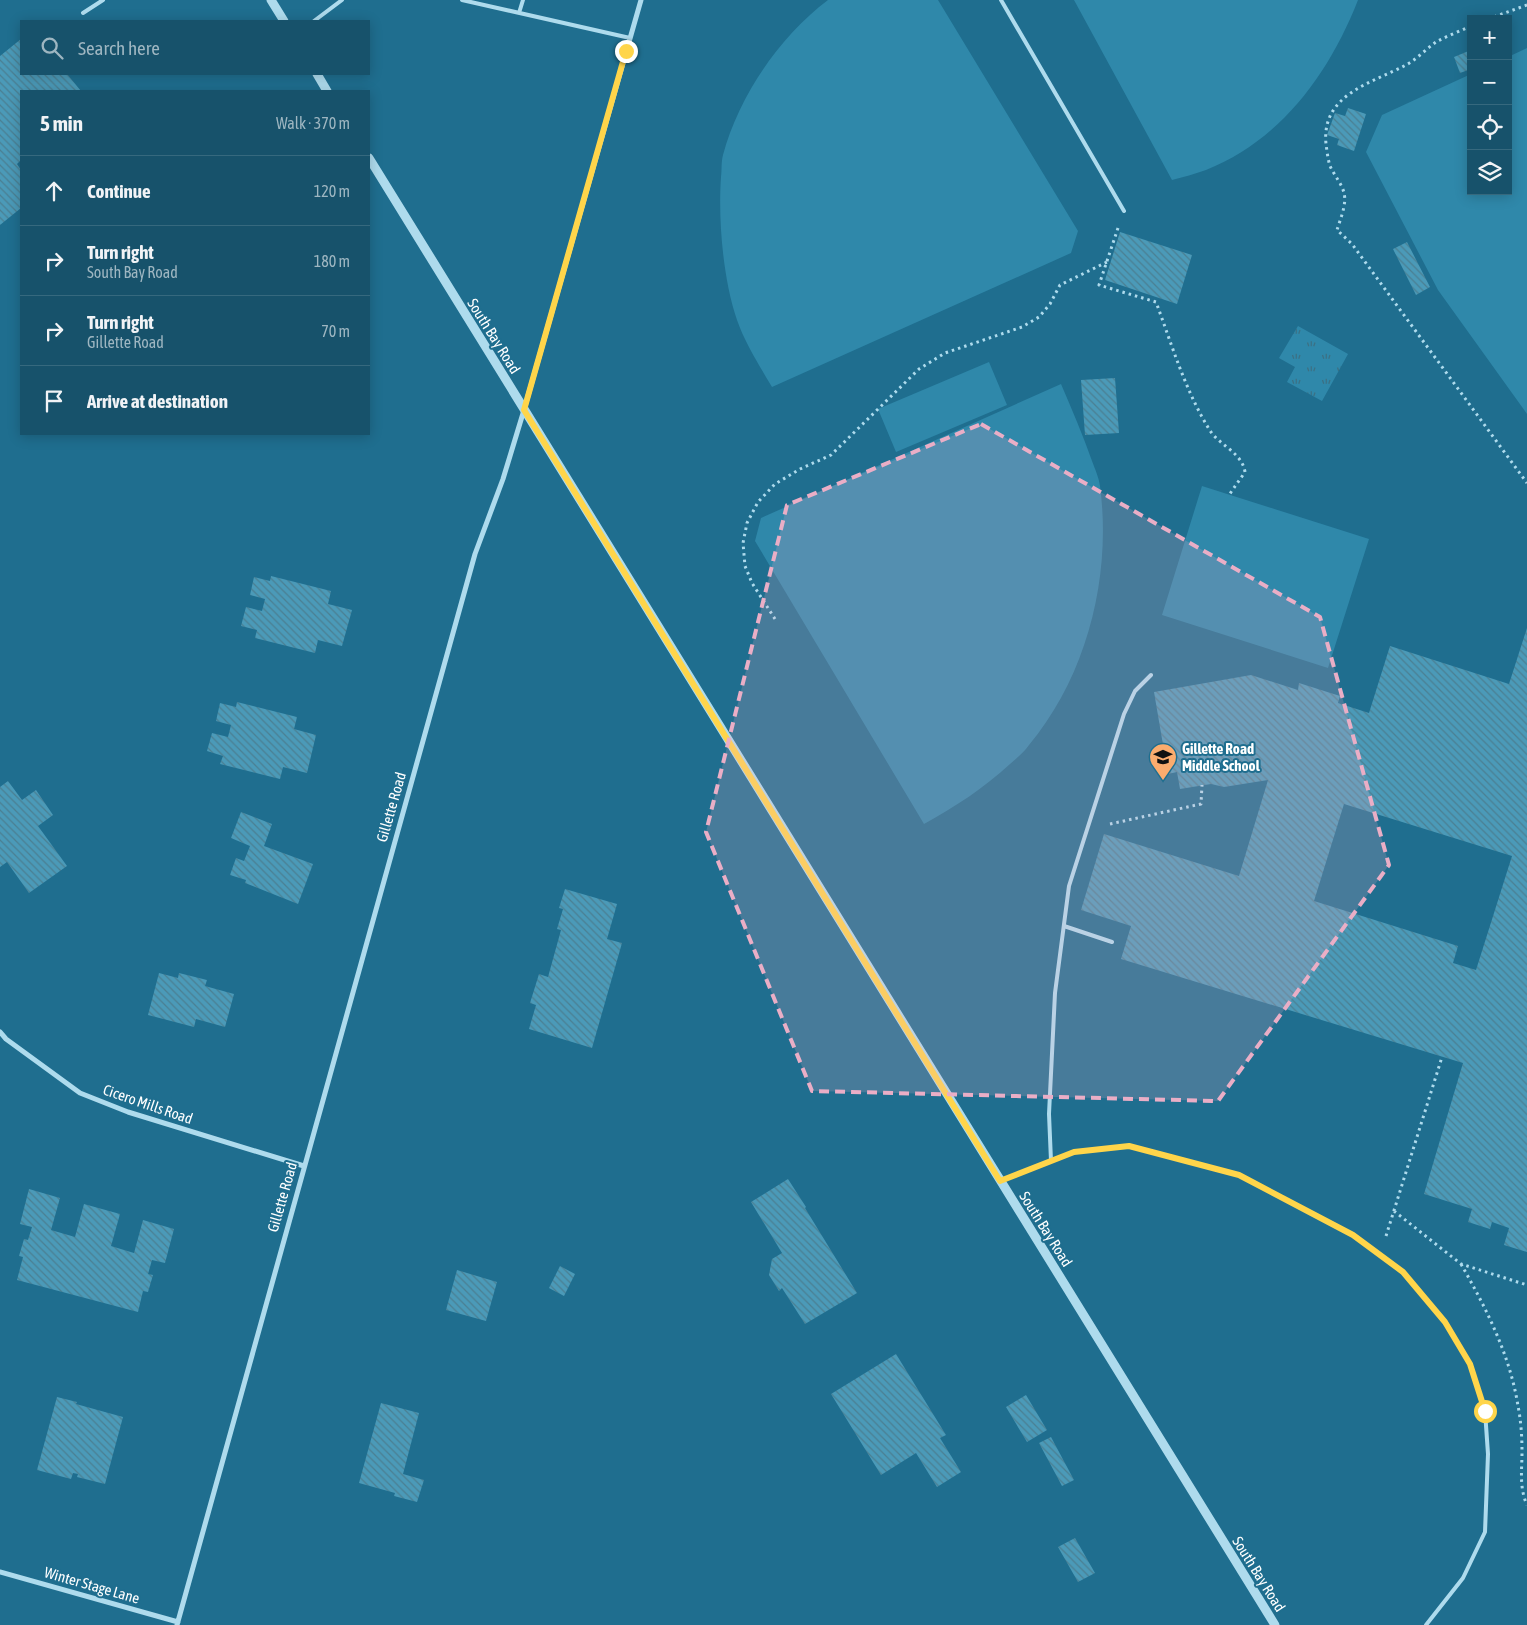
<!DOCTYPE html>
<meta charset="utf-8">
<style>
body{margin:0;font-family:"Asap Condensed",sans-serif;background:#205871;color:#f1f3f6}
.controls{position:absolute;right:15px;top:15px;display:grid;overflow:hidden;border-radius:0px;box-shadow:0 2px 12px #0003}
.controls button{width:45px;height:45px;display:grid;place-items:center;padding:0;border:0;border-bottom:1px solid #36697e;background:#17526b;color:#f1f3f6;font:25px sans-serif}
.stop{position:absolute;width:15px;height:15px;margin:-11px;border:4px solid #ffd54a;border-radius:50%;background:#fff}
.stop.end{background:#ffd54a;border-color:#fff;box-shadow:0 1px 5px #0008}
.list{margin:0;padding:0;list-style:none}
h2{display:flex;justify-content:space-between;align-items:center;height:65px;margin:0;padding:0 20px;font-size:21px}
h2 small{font-size:16px;font-weight:400;color:#9eb6c1}
.list li{display:grid;grid-template-columns:32px 1fr auto;gap:15px;align-items:center;box-sizing:border-box;height:70px;padding:0 20px;border-top:1px solid #36697e}
.list b{display:block;font-size:19px;white-space:nowrap}
.list p{margin:0;font-size:16px;white-space:nowrap;color:#9eb6c1}
.list em{font-size:16px;font-style:normal;color:#9eb6c1}
.icon{flex:none;width:28px;height:28px;fill:none;stroke:currentColor;stroke-width:2;stroke-linecap:round;stroke-linejoin:round}
.map{position:relative;flex:none;width:1527px;height:1625px;overflow:hidden}
.search{position:absolute;background:#17526b;box-shadow:0 2px 12px #0003;left:20px;top:20px;width:350px;height:55px;display:flex;align-items:center;gap:12px;box-sizing:border-box;padding:0 18px;border-radius:0px;color:#9eb6c1;font-size:19px}
.panel{position:absolute;background:#17526b;box-shadow:0 2px 12px #0003;left:20px;top:90px;width:350px;height:345px;border-radius:0px}
.map>svg:first-child{display:block}
.grass{fill:#2f88aa}
.park{fill:url(#park-tufts)}
.building{fill:url(#building-back-hatch);fill-rule:evenodd}
.lines{fill:none;stroke-linecap:round;stroke-linejoin:round}
.path{stroke:#aedbed;stroke-width:3;stroke-dasharray:2.5 4;stroke-linecap:butt}
.service{stroke:#aedbed;stroke-width:4}
.minor{stroke:#aedbed;stroke-width:5}
.tertiary{stroke:#aedbed;stroke-width:9}
.route{stroke:#ffd54a;stroke-width:6}
.marked{fill:#eaaec6;fill-opacity:0.2;stroke:#eaaec6;stroke-width:4;stroke-dasharray:10 6;stroke-linejoin:round}
.labels{text-anchor:middle;dominant-baseline:central;stroke-width:4;stroke-linejoin:round;paint-order:stroke}
.street-label{font-size:15px;fill:#fff;stroke:#1f6e8f}
.poi-label{font-size:15px;font-weight:bold;fill:#fff;stroke:#1f6e8f;text-anchor:start}
</style>
<div class="map">
<svg width="1527" height="1625" viewBox="0 0 1527 1625">
<defs>
<pattern id="park-tufts" width="24" height="20" patternUnits="userSpaceOnUse" patternTransform="scale(1.25)"><rect width="24" height="20" fill="#2f88aa"/><path d="M3 7l-1-3M5 7V3M7 7l1-3M15 17l-1-3M17 17v-4M19 17l1-3" fill="none" stroke="#3b7084"/></pattern>
<pattern id="building-back-hatch" width="6" height="6" patternUnits="userSpaceOnUse" patternTransform="scale(1.25)"><rect width="6" height="6" fill="#4b9ab8"/><path d="M-1 5l2 2M0 0l6 6M5-1l2 2" fill="none" stroke="#4b7f92"/></pattern>
</defs>
<rect width="100%" height="100%" fill="#1f6e8f"/>
<path class="grass" d="M828 0H938L1078 231 1071 253 772 387C759 365 745 343 737 320 723 279 718 220 721 177 722 170 721 162 723 155 739 96 779 37 828 0Z
M1074 0H1358C1329 74 1281 140 1206 170 1195 174 1183 177 1172 180Z
M1527 48V414L1438 290 1366 152 1382 115 1471 74V191H1508V57Z
M989 362 1007 405 896 452 878 409Z
M1061 384C1072 410 1083 435 1092 461 1095 469 1099 478 1100 486 1112 576 1087 676 1029 745 1024 752 1017 758 1010 764 984 788 955 807 924 824L755 541 761 518Z
M1202 486 1369 539 1328 668 1162 615Z"/>
<path class="park" d="M1298 326 1348 354 1322 401 1287 382 1295 367 1279 358Z"/>
<path class="building" d="M21 39V74H67L81 91H21V160L17 164 21 170V208L0 225V56Z
M1471 50V69L1460 73 1454 57Z
M1348 108 1366 114 1354 151 1337 145 1339 139 1327 135 1335 113 1345 116Z
M1120 232 1192 255 1177 304 1105 280Z
M1407 242 1430 287 1416 295 1393 249Z
M1115 378 1119 433 1085 435 1081 380Z
M271 576 331 591 328 604 352 610 342 646 318 640 315 653 255 638 257 630 241 626 246 607 262 611 265 599 250 595 254 577 270 581Z
M1527 628V1252L1504 1245 1509 1228 1492 1222 1490 1229 1468 1222 1472 1209 1424 1194 1463 1063 1121 959 1131 926 1081 910 1104 834 1239 876 1268 780 1224 787 1211 784 1180 789 1177 772 1168 774 1154 692 1251 675 1298 690 1299 683 1340 696 1338 703 1369 713 1390 646 1509 684ZM1344 804 1512 856 1476 970 1453 963 1458 946 1314 901Z
M237 702 297 717 294 729 316 735 307 773 283 767 280 779 220 764 223 756 207 751 212 733 228 737 231 725 216 721 220 703 236 707Z
M8 781 22 800 36 790 53 815 38 826 67 866 29 893 7 862 0 867V787Z
M241 812 272 824 264 846 313 864 298 904 245 883 246 880 230 875 236 858 244 861 250 846 231 838Z
M565 889 617 904 607 939 622 943 592 1048 529 1029 536 1005 530 1003 539 974 548 977 561 930 557 929 563 909 559 908Z
M159 973 178 978 179 973 207 980 205 986 234 994 225 1027 196 1019 194 1027 148 1015Z
M788 1179 806 1207 805 1208 857 1293 805 1324 782 1288 779 1291 769 1275 772 1259 782 1253 751 1202Z
M29 1189 60 1198 51 1230 75 1237 84 1204 120 1214 111 1246 134 1253 143 1220 174 1229 165 1263 152 1260 148 1274 153 1275 148 1292 143 1291 138 1312 17 1280 23 1257 19 1256 24 1239 28 1240 32 1227 20 1224Z
M560 1266 575 1274 564 1296 549 1288Z
M457 1270 497 1282 486 1321 446 1310Z
M896 1354 946 1435 940 1438 961 1472 937 1487 916 1453 881 1475 831 1394Z
M1026 1395 1047 1430 1027 1442 1006 1407Z
M57 1397 77 1402 76 1404 123 1417 105 1484 77 1477 78 1474 73 1473 71 1479 37 1470Z
M381 1403 419 1413 403 1474 424 1480 417 1502 394 1496 395 1493 359 1483Z
M1051 1437 1074 1480 1062 1486 1039 1443Z
M1075 1538 1095 1573 1078 1582 1058 1547Z"/>
<g class="lines">
<path class="path" d="M1488 19 1527 5
M1471 26C1460 31 1447 36 1436 42 1426 49 1417 59 1406 65 1372 83 1321 94 1326 144 1327 151 1328 160 1330 166 1334 175 1342 184 1344 193 1347 204 1340 220 1337 230L1352 244 1527 483
M1118 228 1099 285 1156 302C1172 345 1185 390 1209 429 1218 445 1242 452 1245 472L1229 495
M775 619 752 583 745 566 743 543 747 523 758 502 775 484 800 469 831 455 919 369 945 353 1022 327 1039 317 1050 304 1060 285 1107 262
M1110 824 1201 804 1202 785
M1394 1211 1461 1264 1527 1285
M1386 1236 1442 1057
M1461 1264C1486 1308 1510 1355 1518 1406 1521 1421 1522 1437 1522 1452 1522 1470 1519 1487 1527 1505"/>
<path class="service" d="M462 0 630 38
M1001 0 1124 211
M83 13 103 0
M519 13 523 0
M314 21 342 0
M1064 926 1112 942
M1051 1161 1049 1114 1055 993 1069 886 1124 714 1135 691 1151 675
M1000 1181 1074 1152 1129 1146 1239 1175 1353 1235 1403 1272 1445 1322 1470 1364 1485 1411 1488 1454 1485 1532 1463 1578 1426 1625"/>
<path class="minor" d="M0 1032 6 1039 80 1093 128 1112 304 1166
M0 1572 178 1622
M177 1625 475 554 503 479 524 410 641 0"/>
<path class="tertiary" d="M271 0 284 21
M317 74 327 91
M369 158 1275 1625"/>
</g>
<g class="lines">
<path class="route" d="M626 51 524 410 1000 1181 1074 1152 1129 1146 1239 1175 1353 1235 1403 1272 1445 1322 1470 1364 1485 1411"/>
</g>
<path class="marked" d="M981 424 1320 617 1389 865 1218 1101 812 1091 706 832 787 505Z"/>
<defs>
<g id="school-pin" transform="scale(1.4375)"><path d="M0 17L-7.5 6A9.5 9.5 0 1 1 7.5 6Z" fill="#fbac6e" stroke="#1f6e8f"/><path d="M0-5L7-2L0 1L-7-2ZM-4 1L0 2.5L4 1V4Q0 6-4 4Z" fill="#111"/></g>
</defs>
<g fill-rule="evenodd">
<use href="#school-pin" x="1163" y="757"/>
</g>
<g class="labels">
<g class="street-label">
<text transform="translate(494 336) rotate(58)">South Bay Road</text>
<text transform="translate(391 807) rotate(-74)">Gillette Road</text>
<text transform="translate(148 1104) rotate(19)">Cicero Mills Road</text>
<text transform="translate(282 1197) rotate(-74)">Gillette Road</text>
<text transform="translate(1046 1229) rotate(58)">South Bay Road</text>
<text transform="translate(1259 1574) rotate(58)">South Bay Road</text>
<text transform="translate(92 1585) rotate(16)">Winter Stage Lane</text>
</g>
<g class="poi-label">
<text x="1182" y="748">Gillette Road<tspan x="1182" dy="17">Middle School</tspan></text>
</g>
</g>
</svg>
<div class="controls">
<button>+</button>
<button>−</button>
<button><svg class="icon" aria-label="locate" viewBox="0 0 24 24"><circle cx="12" cy="12" r="6"/><path d="M12 2v4M12 18v4M2 12h4M18 12h4"/></svg></button>
<button><svg class="icon" aria-label="layers" viewBox="0 0 24 24"><path d="M12 4l9 5-9 5-9-5zM3 14l9 5 9-5"/></svg></button>
</div>
<div class="stop" style="left:1485px;top:1411px"></div>
<div class="stop end" style="left:626px;top:51px"></div>
<div class="search"><svg class="icon" aria-label="search" viewBox="0 0 24 24"><circle cx="10" cy="10" r="6"/><path d="M15 15l6 6"/></svg>Search here</div>
<section class="panel">
<h2>5 min<small>Walk · 370 m</small></h2>
<ul class="list">
<li><svg class="icon" aria-label="ahead" viewBox="0 0 24 24"><path d="M12 20V5M6 11l6-6 6 6"/></svg><div><b>Continue</b></div><em>120 m</em></li>
<li><svg class="icon" aria-label="right" viewBox="0 0 24 24"><path d="M7 20v-9h11M14 6l5 5-5 5"/></svg><div><b>Turn right</b><p>South Bay Road</p></div><em>180 m</em></li>
<li><svg class="icon" aria-label="right" viewBox="0 0 24 24"><path d="M7 20v-9h11M14 6l5 5-5 5"/></svg><div><b>Turn right</b><p>Gillette Road</p></div><em>70 m</em></li>
<li><svg class="icon" aria-label="arrive" viewBox="0 0 24 24"><path d="M6 21V4h12l-3 4 3 4H6"/></svg><div><b>Arrive at destination</b></div></li>
</ul>
</section>
</div>
